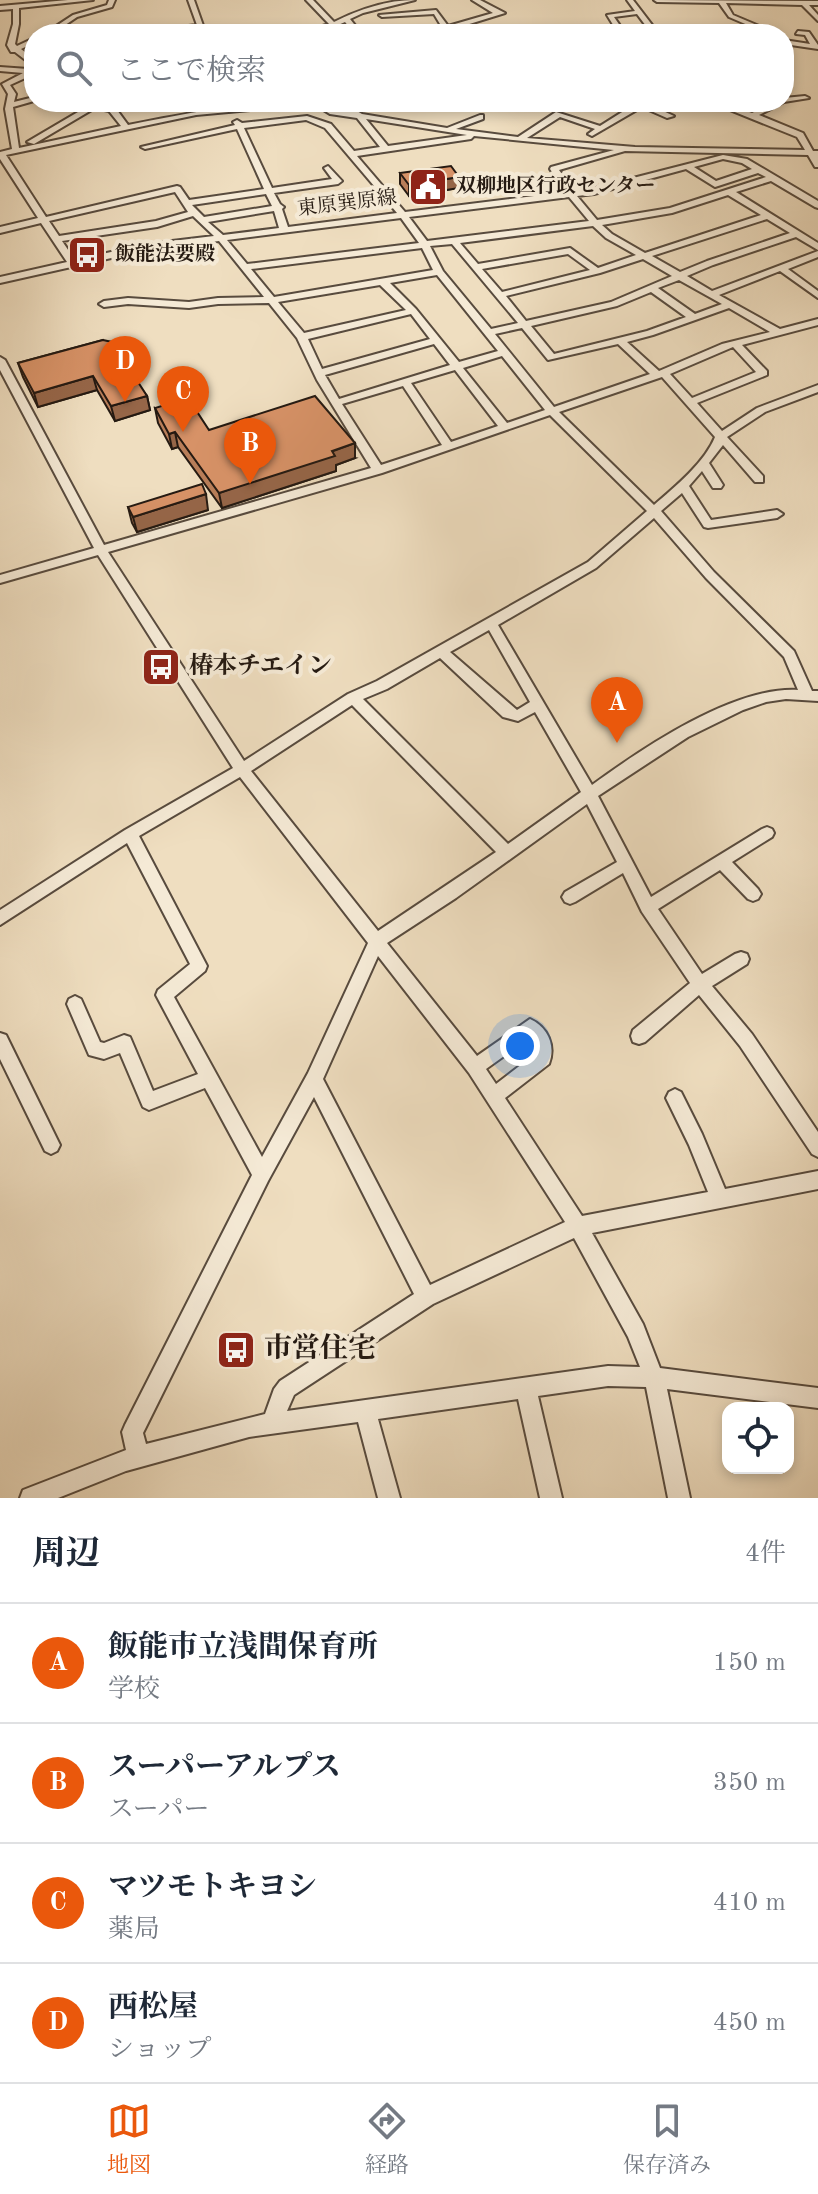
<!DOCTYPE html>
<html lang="ja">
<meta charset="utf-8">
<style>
body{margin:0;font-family:"Old Standard TT","Noto Serif JP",serif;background:#f2f2f3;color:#1f2937}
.controls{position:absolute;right:24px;bottom:24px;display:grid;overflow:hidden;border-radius:16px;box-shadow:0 4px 12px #0003}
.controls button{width:72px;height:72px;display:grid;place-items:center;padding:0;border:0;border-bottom:2px solid #e0e1e3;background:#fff;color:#1f2937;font:40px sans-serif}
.you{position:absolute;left:520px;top:1046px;width:28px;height:28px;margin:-20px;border:6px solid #fff;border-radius:50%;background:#1a73e8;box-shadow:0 0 0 12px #1a73e833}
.badge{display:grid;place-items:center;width:52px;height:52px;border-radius:50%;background:#ea580c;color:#fff;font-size:26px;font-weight:700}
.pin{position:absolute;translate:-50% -66px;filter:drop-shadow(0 2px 4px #0008)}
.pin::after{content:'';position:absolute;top:42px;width:28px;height:24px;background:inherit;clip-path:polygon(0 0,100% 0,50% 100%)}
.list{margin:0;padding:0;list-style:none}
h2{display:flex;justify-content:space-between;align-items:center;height:104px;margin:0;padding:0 32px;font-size:34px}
h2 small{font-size:26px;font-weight:400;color:#747a83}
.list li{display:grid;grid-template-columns:52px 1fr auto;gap:24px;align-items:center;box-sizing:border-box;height:120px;padding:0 32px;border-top:2px solid #e0e1e3}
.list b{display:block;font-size:30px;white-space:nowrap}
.list p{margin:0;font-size:26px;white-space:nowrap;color:#747a83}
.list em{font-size:26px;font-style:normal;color:#747a83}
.icon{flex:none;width:44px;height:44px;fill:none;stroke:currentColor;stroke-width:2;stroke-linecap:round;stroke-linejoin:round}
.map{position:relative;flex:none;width:818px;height:1498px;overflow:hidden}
.search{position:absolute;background:#fff;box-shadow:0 4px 12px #0003;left:24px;right:24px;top:24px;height:88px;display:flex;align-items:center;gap:20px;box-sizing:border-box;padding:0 28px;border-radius:32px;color:#747a83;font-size:30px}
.sheet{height:584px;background:#fff}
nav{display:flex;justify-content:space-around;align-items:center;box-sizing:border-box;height:112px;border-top:2px solid #e0e1e3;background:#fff;font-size:22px;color:#747a83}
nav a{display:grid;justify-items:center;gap:4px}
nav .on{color:#ea580c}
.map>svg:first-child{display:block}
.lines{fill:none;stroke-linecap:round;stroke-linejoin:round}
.minor-casing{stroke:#584b3e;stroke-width:4}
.minor{fill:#f5ead6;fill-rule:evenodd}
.wall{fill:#b97e59;stroke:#251a12;stroke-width:2}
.shaded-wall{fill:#966648;stroke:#251a12;stroke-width:2}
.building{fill:#d79267;stroke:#251a12;stroke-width:2}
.labels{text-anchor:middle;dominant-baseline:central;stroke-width:8;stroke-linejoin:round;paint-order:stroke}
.far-poi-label{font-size:20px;font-weight:bold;fill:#251a12;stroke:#f5ead6;text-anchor:start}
.far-street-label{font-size:20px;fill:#251a12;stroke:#f5ead6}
.poi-label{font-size:24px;font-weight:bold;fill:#251a12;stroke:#f5ead6;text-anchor:start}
.near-poi-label{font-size:28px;font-weight:bold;fill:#251a12;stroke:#f5ead6;text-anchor:start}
</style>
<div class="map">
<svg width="818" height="1498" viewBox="0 0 818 1498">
<rect width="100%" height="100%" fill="#efdec0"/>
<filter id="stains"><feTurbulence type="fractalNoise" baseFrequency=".0025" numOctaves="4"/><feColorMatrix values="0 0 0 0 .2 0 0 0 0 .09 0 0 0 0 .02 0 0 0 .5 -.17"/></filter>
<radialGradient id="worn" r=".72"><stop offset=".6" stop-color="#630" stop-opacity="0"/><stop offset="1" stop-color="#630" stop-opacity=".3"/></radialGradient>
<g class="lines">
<g class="minor-casing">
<path id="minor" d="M68 0H93L19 8V24L15 44 17 46 34 38V43L21 49 34 59V74L10 85 16 94 14 102 34 97V101L13 107 19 148 121 126 109 111 95 108 34 144 27 142 95 102H104L101 105C116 107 129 102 144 102L117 110 128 125C182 114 236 104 291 102 300 102 314 100 322 102 335 106 343 115 357 111L362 114 447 128 480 115H483V119L456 129 518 137 556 112 600 126 638 102H650L648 104 674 116 667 118 642 107 592 136 588 134 595 129 560 117 527 138 635 147 805 150 797 137 710 102H721L752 113 774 102H784V98L805 96 809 98 784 102 759 115 803 133 813 151H818V167H815L808 155 625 151 559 170 574 191 594 188 723 155 747 159 818 201V208L815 207 771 181 736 192 818 243V250L796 237 713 265 687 276 712 291 818 251V257L788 269 818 291V298L780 271 719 295 780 329 818 319V325L742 345 767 371V375L697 403 722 431 757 408 818 385V392L765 412 727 437 763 476V482H755L723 445 709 463 723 485 721 488H713L702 471 689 486 711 520 777 510 783 514 777 518 708 528 704 527 682 493 661 511 714 572 794 651 812 691H818V701L786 699 766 702 743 710 688 737 598 796 651 897 762 829 767 827 772 829 774 833 772 837 732 862 758 889 761 894 758 899 753 901 748 899 720 870 658 909 702 974 735 954 741 952 747 954 749 959 747 964 712 986 752 1034 818 1132V1157L812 1154 740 1046 699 995 645 1042 639 1044 633 1042 631 1036 633 1030 690 983 642 912 623 873 575 902 570 904 565 902 562 897 565 892 617 862 587 804 456 898 387 943 477 1056 530 1019C548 1027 556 1046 549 1064L505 1098 582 1216 708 1192 689 1145 666 1098 669 1092 675 1089 681 1092 702 1134 725 1189 818 1171V1189L592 1233 643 1324 660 1368 818 1388V1408L667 1389 690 1498H668L646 1387 608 1386 538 1396 562 1498H540L518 1399 378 1419 400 1498H378L358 1422 249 1437 126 1471 58 1498H20L23 1490 126 1450 122 1432 125 1425 252 1175 205 1088 149 1110 143 1107 120 1053 104 1059 89 1055 67 1004 69 999 75 996 81 999 100 1042 104 1043 124 1035 130 1037 153 1091 198 1074 156 995 158 990 190 964 127 843 0 925V910L125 830 233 768 98 555 0 583V575L94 548 0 370V357L5 360 104 545 371 468 317 380 297 338 269 303 218 304 189 308 128 304 104 307 99 304 104 301 128 298 189 302 218 298 264 297 219 241 147 250 0 283V277L67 262 41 223 0 233V227L38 218 0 159V152L12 149 5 109 8 94 2 84 23 73 0 71V67L28 69V62L15 52H11L7 45 13 24V9L0 10V6ZM314 104 330 114 357 118 380 147 354 151 331 124 307 116 242 123 237 120 233 122 235 125 141 147 145 149 237 129 264 189 189 200 180 187 177 186 46 217 6 155 196 115ZM366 119 467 135 388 146ZM306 120 325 128 397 213 288 227 282 209 284 207 280 204 274 193 338 184 342 181 328 166 324 168 332 179 272 188 244 128ZM474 136 614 150 551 167 550 169 566 192 405 212 357 156 471 139ZM723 159 742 163 752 169 716 181 694 167ZM686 169 715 187 758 173 766 177 670 208 597 220 577 196 594 194ZM175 192 188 212 156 221 59 236 49 221ZM266 194 272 206 204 217 192 205ZM728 195 761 215 645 253 612 234 602 225 672 213ZM569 197 589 221 427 241 409 217ZM274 211 279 228 223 235 208 222ZM193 216 214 236 147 244 75 260 62 241 157 227ZM401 218 419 243 247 264 227 240ZM767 219 790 233 707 261 680 272 652 256ZM593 226 606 238 636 255 598 268 570 248 478 264 460 243ZM452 244 518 323 491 329 443 271 430 246ZM422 248 433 270 274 297 251 269ZM568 254 590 270 502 292 482 269ZM643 259 672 276 611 302 526 321 506 296 600 273ZM437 275 498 351 459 362 416 309 390 283ZM679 280 722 304 695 314 658 288ZM380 285 406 310 304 333 278 302ZM651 292 686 317 647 331 554 354 531 326 617 306ZM729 308 770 332 722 344 659 371 627 342 653 335ZM411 314 430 339 322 369 308 339ZM522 328 548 360 618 344 650 374 554 407 495 334ZM434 344 450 365 339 399 325 375ZM733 347 756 372 692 398 670 374ZM502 356 545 410 507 423 463 368ZM455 370 498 426 451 442 411 383ZM662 377 715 437C705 462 675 487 654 505L559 412ZM403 386 442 445 381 465 342 404ZM550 415 647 511 588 562 377 681 348 694 244 761 108 552 382 473ZM654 518 706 578 784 657 798 690C734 686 643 748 592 785L498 625 596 568ZM489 630 530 702 517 710 450 652ZM440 658 503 717 518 721 535 712 581 792 508 844 363 699 387 689ZM352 705 496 852 378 931 251 771ZM240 777 368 943 308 1073 262 1157 174 997 205 971 207 966 139 836ZM378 956 469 1073 565 1222 430 1285 323 1079ZM529 1038 535 1046V1054L496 1084 486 1069ZM314 1097 414 1294 280 1381 274 1389 265 1414 146 1444 143 1433 268 1181ZM574 1238 628 1337 640 1367 608 1366 287 1411 294 1395 433 1304Z
M109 0H115L112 7 77 17 52 34H44L73 15 107 5Z
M188 0H194L206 34H200L198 29 119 34 197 25Z
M306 0H313L334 22C360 9 387 0 415 0L363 13 350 19 362 34H355L345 22C330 29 314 34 297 34L329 24Z
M472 0H480L505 13 450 30 452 34H446L434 14 382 17 379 15 436 10 448 26 493 13Z
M627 0H633L659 34H652L637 14 614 17 623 30 620 32 606 31V29L615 28 607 15 635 11Z
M654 0 818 1V5H809L818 15V21L802 5 726 3 733 15 778 34H769L729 17 719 3 657 2Z
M798 31 809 32 818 45V49L784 44V40L810 44 805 35 796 34Z
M408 102H416L419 105 461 102 417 110Z
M0 1033 6 1035 57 1139 60 1145 57 1151 51 1154 45 1151 0 1059Z"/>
</g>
<use href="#minor" class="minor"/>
</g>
<path class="wall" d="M400 173 459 188 409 196 400 184Z
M103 340 147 396 150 410 115 421 97 390 38 407 23 377 18 363Z
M155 408 209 430 355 458 336 465V471L222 508 178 447 172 449 158 423Z
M128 507 208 510 137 532 132 523Z"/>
<path class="shaded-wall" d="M459 177V188L409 196V185Z
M93 376 97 390 38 407 34 393Z
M147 396 150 410 115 421 111 406Z
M175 432 178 447 172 449 169 434Z
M355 443V458L336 465V471L222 508 219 493Z
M206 494 208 510 137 532 133 517Z"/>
<path class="building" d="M451 166 459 177 409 185 400 173Z
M103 340 112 342 147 396 111 406 93 376 34 393 18 363Z
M315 396 355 443 332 451 335 456 219 493 175 432 169 434 155 408 188 398 209 430Z
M202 484 206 494 133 517 128 507Z"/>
<defs>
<g id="civic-square" transform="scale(2)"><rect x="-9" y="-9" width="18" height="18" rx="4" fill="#8f2418" stroke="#f5ead6"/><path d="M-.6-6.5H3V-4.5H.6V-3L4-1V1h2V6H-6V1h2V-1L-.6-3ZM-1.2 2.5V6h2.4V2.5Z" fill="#fff"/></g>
<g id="bus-square" transform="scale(2)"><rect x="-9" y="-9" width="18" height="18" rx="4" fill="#8f2418" stroke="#f5ead6"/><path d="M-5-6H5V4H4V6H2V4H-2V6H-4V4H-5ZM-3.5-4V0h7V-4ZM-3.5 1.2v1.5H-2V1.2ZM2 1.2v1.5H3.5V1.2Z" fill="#fff"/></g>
</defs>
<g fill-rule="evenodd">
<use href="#civic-square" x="428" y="187"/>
<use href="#bus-square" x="87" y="255"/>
<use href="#bus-square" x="161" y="667"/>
<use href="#bus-square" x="236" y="1350"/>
</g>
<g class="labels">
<g class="far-poi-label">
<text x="456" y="187">双柳地区行政センター</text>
<text x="115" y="255">飯能法要殿</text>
</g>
<g class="far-street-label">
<text transform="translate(347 204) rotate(-7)">東原巽原線</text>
</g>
<g class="poi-label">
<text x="189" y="667">椿本チエイン</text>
</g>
<g class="near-poi-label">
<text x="264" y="1350">市営住宅</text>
</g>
</g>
<rect width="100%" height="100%" filter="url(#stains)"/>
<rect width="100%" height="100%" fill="url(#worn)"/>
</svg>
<div class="controls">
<button><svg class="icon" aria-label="locate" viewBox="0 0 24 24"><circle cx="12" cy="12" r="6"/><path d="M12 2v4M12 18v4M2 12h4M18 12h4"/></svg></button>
</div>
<div class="you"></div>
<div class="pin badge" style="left:617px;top:743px">A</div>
<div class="pin badge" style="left:250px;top:484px">B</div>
<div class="pin badge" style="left:183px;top:432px">C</div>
<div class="pin badge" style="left:125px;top:402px">D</div>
<div class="search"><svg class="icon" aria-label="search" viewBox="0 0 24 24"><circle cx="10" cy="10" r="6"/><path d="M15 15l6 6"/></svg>ここで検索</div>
</div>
<section class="sheet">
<h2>周辺<small>4件</small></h2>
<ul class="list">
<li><span class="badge">A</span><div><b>飯能市立浅間保育所</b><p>学校</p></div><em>150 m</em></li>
<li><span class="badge">B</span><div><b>スーパーアルプス</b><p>スーパー</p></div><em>350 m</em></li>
<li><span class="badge">C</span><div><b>マツモトキヨシ</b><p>薬局</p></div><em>410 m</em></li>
<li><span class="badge">D</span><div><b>西松屋</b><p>ショップ</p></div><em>450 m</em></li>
</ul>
</section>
<nav>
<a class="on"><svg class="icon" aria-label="map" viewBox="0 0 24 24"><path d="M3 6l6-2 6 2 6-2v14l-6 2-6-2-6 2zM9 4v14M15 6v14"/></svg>地図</a>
<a><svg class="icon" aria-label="directions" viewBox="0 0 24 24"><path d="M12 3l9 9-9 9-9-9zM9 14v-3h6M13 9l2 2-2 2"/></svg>経路</a>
<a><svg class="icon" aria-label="saved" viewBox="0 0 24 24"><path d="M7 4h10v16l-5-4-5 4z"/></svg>保存済み</a>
</nav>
